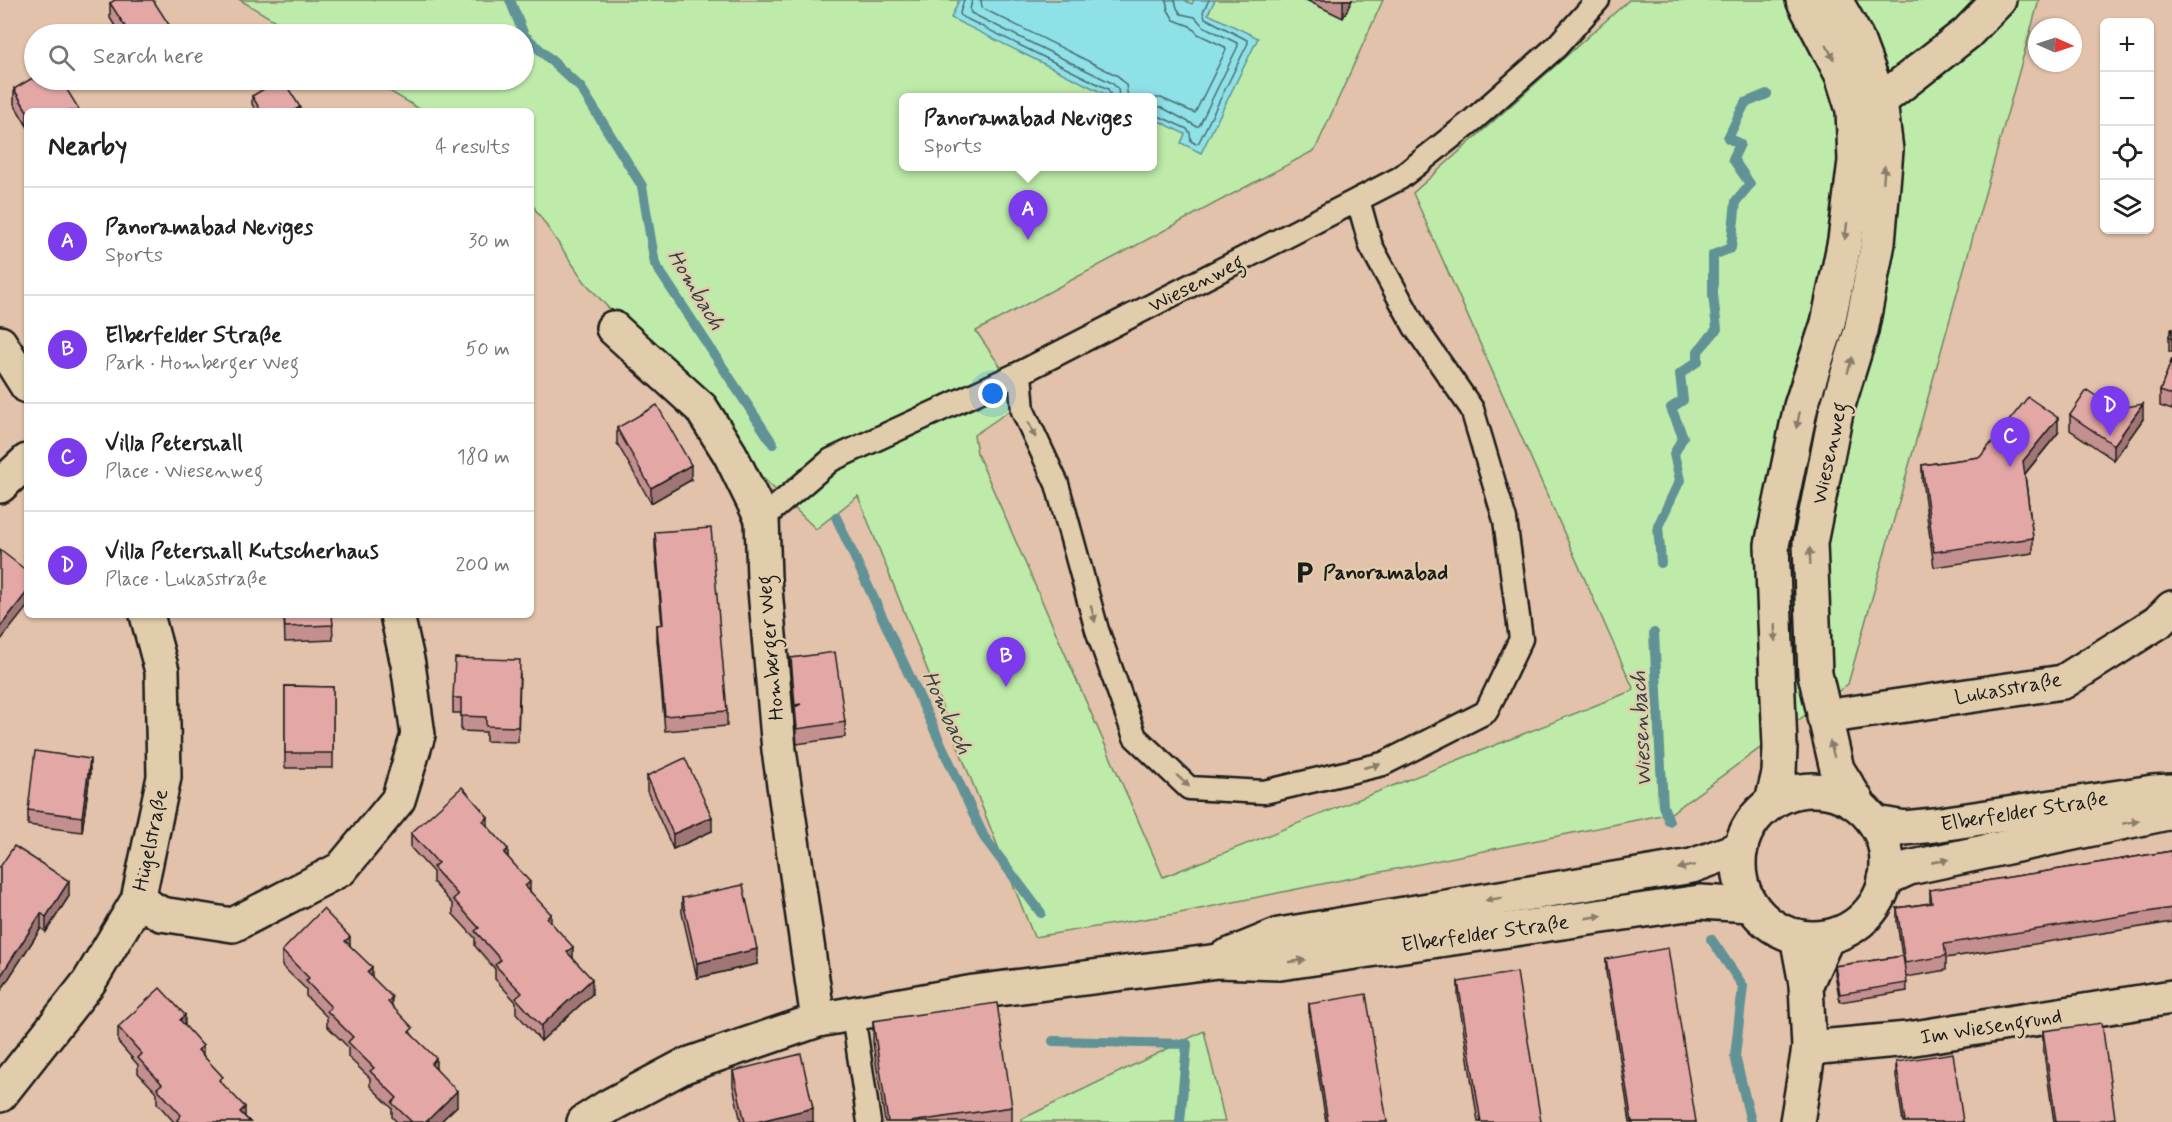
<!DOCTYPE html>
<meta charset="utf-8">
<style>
:root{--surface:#fff;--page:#f2f2f2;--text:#222;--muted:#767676;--line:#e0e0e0;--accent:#7c3aed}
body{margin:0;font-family:Mynerve,sans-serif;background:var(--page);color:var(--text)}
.controls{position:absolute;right:18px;top:18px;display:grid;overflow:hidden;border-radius:9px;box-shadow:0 2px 4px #0004}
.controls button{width:54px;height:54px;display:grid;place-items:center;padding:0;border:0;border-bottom:2px solid var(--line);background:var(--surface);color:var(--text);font:30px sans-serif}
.compass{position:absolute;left:2028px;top:18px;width:54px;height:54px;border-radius:50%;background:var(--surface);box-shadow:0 2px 4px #0004;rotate:93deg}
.you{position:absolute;left:993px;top:394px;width:21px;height:21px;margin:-15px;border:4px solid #fff;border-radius:50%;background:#1a73e8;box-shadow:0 0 0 9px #1a73e833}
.badge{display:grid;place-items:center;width:39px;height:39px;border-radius:50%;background:var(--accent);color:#fff;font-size:20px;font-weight:700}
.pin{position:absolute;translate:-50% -50px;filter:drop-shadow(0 2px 3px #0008)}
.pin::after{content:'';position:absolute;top:32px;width:21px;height:18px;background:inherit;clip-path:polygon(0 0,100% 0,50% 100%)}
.popup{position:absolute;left:899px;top:93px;width:258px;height:78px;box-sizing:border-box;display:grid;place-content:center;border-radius:9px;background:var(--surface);filter:drop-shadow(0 2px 4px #0005);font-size:20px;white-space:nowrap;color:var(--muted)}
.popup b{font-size:22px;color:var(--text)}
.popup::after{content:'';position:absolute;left:50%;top:100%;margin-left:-12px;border:12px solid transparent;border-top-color:var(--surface)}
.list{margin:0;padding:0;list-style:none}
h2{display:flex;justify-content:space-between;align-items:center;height:78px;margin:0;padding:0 24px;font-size:26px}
h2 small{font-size:20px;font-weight:400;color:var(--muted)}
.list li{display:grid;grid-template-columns:39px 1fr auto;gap:18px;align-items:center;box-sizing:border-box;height:108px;padding:0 24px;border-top:2px solid var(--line)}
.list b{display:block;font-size:22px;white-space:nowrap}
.list p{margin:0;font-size:20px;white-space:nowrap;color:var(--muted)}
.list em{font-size:20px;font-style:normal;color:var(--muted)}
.icon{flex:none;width:33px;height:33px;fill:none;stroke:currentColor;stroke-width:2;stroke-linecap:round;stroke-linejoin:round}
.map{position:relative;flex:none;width:2172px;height:1122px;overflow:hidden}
.search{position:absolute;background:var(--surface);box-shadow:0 2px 4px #0004;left:24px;top:24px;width:510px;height:66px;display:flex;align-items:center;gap:15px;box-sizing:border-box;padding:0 21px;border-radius:33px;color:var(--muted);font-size:22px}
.panel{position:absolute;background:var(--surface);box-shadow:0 2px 4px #0004;left:24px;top:108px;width:510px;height:510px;border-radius:9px}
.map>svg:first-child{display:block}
</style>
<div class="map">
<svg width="2172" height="1122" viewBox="0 0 2172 1122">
<rect width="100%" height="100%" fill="#e2c2aa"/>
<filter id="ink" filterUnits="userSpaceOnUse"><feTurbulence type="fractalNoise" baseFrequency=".0167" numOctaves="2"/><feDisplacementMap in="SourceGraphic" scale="12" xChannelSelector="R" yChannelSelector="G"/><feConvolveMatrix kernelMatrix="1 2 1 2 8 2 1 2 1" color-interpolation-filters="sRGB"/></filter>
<g filter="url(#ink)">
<g fill="#beeba9" stroke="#6d8462" stroke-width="1.5" fill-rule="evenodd">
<path d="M240,0H1383L1315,150L976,331L1024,401L974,435L977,453L1163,877L1634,690L1413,193L1629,0H2039L1848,684L1671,813L1175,914L1034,937L858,496L816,529L760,475L584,281L531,203V111H423L371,80H524V34H297ZM904,98H1152V166H904Z"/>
<path d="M1204,1031L1225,1122H1022V1119Z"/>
</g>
<path fill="#8fe1e8" stroke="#619296" stroke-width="1.5" d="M959,0H1184L1192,4L1194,0H1215L1208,14L1258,38L1201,153L1181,143L1185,134L1153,118L1152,98L1111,97L951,18Z"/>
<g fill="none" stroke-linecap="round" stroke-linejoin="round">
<g stroke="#4a6b6e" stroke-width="1.5">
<path d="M964,0L960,13L961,16L1108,89L1112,98"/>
<path d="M972,0L970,10L971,13L1112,83L1118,89L1119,98"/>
<path d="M981,0L982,8L1118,76L1126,85L1128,98"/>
<path d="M1148,98H1161L1195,113L1226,50L1225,47L1198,34L1190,26L1174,20L1168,10L1166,0"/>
<path d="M1152,106L1161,107L1196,126H1199L1238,46L1237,43L1203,26L1195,17L1181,14L1177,8L1175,0"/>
<path d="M1152,113L1187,129L1190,133L1191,141L1196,144L1199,142L1248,43L1247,40L1205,18L1203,12L1209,0"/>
</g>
<g stroke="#619296" stroke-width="10">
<path d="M510,0L524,35L581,88L642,186L655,264L773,444"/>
<path d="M836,517L984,837L1041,913"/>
<path d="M1661,563L1658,526L1680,480L1674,454L1683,437L1671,408L1683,400L1680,374L1698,361V351L1717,329L1713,295V255L1731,248L1736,201L1750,184L1733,159L1740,144L1728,138L1745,103L1767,94"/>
<path d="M1654,633L1663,806L1669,821"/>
<path d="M1711,939L1743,986L1735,1056L1751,1122"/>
<path d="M1053,1041L1187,1044L1180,1122"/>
</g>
<defs>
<g id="lane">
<path d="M1020,373L1023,411L1057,484L1097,630L1135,737L1189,788L1264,792L1383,764L1486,712L1521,639L1505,520L1472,409L1415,327L1371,246L1358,200"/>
<path d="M762,519L831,460L1020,373L1400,178L1473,120L1556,47L1598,0"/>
<path d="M853,1015L869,1122"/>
</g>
<g id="street">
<path d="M1835,0L1856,37L1880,101L1886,150L1878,243L1861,331L1836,412L1810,543L1815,674L1837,769L1857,801"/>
<path d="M1861,108L1880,101L1967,33L1999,0"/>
<path d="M613,328L701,408L730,454L762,519L764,578L779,750L818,1020"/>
<path d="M0,343L27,386"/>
<path d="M0,486L27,461"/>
<path d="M1824,717L2063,682L2158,622L2172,608"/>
<path d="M1772,802L1779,773L1780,747L1772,545L1801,406L1828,323L1845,240L1855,161L1853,110L1842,75L1803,0"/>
<path d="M138,900L161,914L233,925L341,869L398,800L418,735L408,664L397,615"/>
<path d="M1797,936L1806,984L1809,1048L1797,1122"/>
<path d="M1806,984L1827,938"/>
<path d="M1809,1048L1908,1039L2172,997"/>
<path d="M0,1095L89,982L138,900L164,777L162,671L147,615"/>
</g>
<g id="secondary">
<circle cx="1813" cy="864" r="74"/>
<path d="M1876,823L1904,828L1934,825L2153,792L2172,791"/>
<path d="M1885,879L1909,868L2172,812"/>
<path d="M1225,957L1279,935L1692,866L1741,848"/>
<path d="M584,1122L609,1106L684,1066L818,1020L974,992L1218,961L1280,963L1700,902L1751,905"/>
</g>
</defs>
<use href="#lane" stroke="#1c1c1c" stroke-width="27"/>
<use href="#street" stroke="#1c1c1c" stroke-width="38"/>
<use href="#secondary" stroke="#1c1c1c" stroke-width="38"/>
<use href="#lane" stroke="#e1cdab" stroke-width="22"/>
<use href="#street" stroke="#e1cdab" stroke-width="33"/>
<use href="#secondary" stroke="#e1cdab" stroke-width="33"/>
</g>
<g fill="#c3908f" stroke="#1c1c1c" stroke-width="1.5">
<path d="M1306,0H1352L1343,18Z"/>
<path d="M110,3L175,34H120L110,18Z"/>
<path d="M14,89L27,111V126L14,104Z"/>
<path d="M252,96L300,111H256L252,104Z"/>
<path d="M2172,328V352L2169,351V336Z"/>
<path d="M2172,359V410L2160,406V391Z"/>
<path d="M2115,409L2143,419L2114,460L2070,430V415Z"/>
<path d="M617,428L691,480L651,503L617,443Z"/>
<path d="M2058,433L2025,474L2033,538V553L1934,567L1922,480V465L1980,457Z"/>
<path d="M655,532L727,711V726L665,731L657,640V625H662L655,547Z"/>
<path d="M284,615H332L333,640L285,642Z"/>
<path d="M791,658L845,722V737L797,744L791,673Z"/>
<path d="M520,675L518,742L486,741V732L461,731V713H453V698Z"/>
<path d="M285,686L333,687V768H285Z"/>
<path d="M90,774L82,832L28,825V810Z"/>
<path d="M647,776L712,831L673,849L647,791Z"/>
<path d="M488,827L551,923L573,958L592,994L541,1041L516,1013V1002L495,979V969L475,946V938L453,914V905L433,882V872L411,848V833Z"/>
<path d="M2172,851V922L1946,958V970L1906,977L1907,991L1840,1002L1835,974V966L1902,956L1897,922V908L1930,903V890Z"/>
<path d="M0,867L69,896L46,932L41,928L0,992Z"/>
<path d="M682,898L757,964L697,978L682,913Z"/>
<path d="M350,946L436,1069L457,1106L440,1122H397L392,1117V1108L370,1086V1078L348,1057V1047L327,1026V1017L306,996V989L282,966V951Z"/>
<path d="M1606,959L1696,1122H1630L1606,972Z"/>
<path d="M1458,982L1541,1122H1478L1458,995Z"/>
<path d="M1309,1004L1387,1122H1326L1309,1017Z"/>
<path d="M873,1021L1012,1107V1122H885L873,1043Z"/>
<path d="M185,1026L203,1055L245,1117L250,1122H174L157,1103V1093L138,1073V1065L118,1042V1027Z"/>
<path d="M2043,1031L2115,1118V1122H2054L2043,1046Z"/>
<path d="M1896,1062L1963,1122H1903L1896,1076Z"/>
<path d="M733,1071L813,1122H741L733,1086Z"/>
</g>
<g fill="#9f7674" stroke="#1c1c1c" stroke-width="1.5">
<path d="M1343,0H1352L1343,18Z"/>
<path d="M151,80H159L151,84Z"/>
<path d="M300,107V111H293Z"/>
<path d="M2143,404V419L2114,460V445Z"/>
<path d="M2058,418V433L2023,476V461Z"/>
<path d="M691,465V480L651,503V488Z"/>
<path d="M27,592V607L0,641V627Z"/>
<path d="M90,759V774L82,832V817Z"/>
<path d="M488,817V831L483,821Z"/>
<path d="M712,817V831L673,849V834Z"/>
<path d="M508,849V864L504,853Z"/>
<path d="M69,881V896L46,932V917Z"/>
<path d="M530,882V897L525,886Z"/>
<path d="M41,913V928L0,992V977Z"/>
<path d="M551,914V929L547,918Z"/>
<path d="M350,937V951L345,941Z"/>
<path d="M573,947V962L567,952Z"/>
<path d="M757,949V964L697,978V963Z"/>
<path d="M372,967V982L367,972Z"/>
<path d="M592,979V994L541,1041V1026Z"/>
<path d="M392,997V1012L388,1002Z"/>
<path d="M185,1015V1030L180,1020Z"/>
<path d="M203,1046V1060L198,1050Z"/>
<path d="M436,1058V1073L431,1064Z"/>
<path d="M457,1091V1106L440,1122H426Z"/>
<path d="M245,1107V1122L240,1112Z"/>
<path d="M813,1108V1122H756Z"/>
</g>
<g fill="#e3a8a6" stroke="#1c1c1c" stroke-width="1.5">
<path d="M115,0H153L175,34H130L110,3Z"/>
<path d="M34,77V80H61L80,111H27L14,89Z"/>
<path d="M279,80H283L300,107L293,111H261L252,96Z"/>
<path d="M2172,328V338L2169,336Z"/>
<path d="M2172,359V395L2160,391Z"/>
<path d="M2087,390L2115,409L2143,404L2114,445L2070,415Z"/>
<path d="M2028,397L2058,418L2023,461L2033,538L1934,552L1922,465L1980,457Z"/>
<path d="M657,405L691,465L651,488L617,428Z"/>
<path d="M711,528L727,711L665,716L657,625L663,624L655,532Z"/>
<path d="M0,550L27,571V592L0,627Z"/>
<path d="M284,615H332L333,625L285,627Z"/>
<path d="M835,652L845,722L797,729L795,707L801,704L795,705L791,658Z"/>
<path d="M455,658L520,660L518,727L486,726V717L461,716V698H453Z"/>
<path d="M285,686L333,687V753H285Z"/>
<path d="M35,751L90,759L82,817L28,810Z"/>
<path d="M685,758L712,817L673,834L647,776Z"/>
<path d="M462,787L488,817L483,821L508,849L504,853L530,882L525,886L551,914L547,918L573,947L567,952L592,979L541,1026L516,998L522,993L495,965L501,960L475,931L479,928L453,899L458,895L433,867L438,863L411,833Z"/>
<path d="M14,846L69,881L46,917L41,913L0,977V867Z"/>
<path d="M2172,851V908L1944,944L1946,956L1905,963L1897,908L1932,903L1930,890Z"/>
<path d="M743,885L757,949L697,963L682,898Z"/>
<path d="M323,909L350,937L345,941L372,967L367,972L392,997L388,1002L413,1028L409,1032L436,1058L431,1064L457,1091L426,1122H412L392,1103L397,1098L370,1071L374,1068L348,1042L353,1037L327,1011L331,1007L306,981L309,978L282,951Z"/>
<path d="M1668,948L1696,1122H1632L1606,959Z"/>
<path d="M1903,956L1907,983L1840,994L1835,966Z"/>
<path d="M1517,972L1541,1122H1481L1458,982Z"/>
<path d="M160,988L185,1015L180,1020L203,1046L198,1050L223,1077L219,1080L245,1107L240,1112L250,1122H179L177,1120L181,1115L157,1088L162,1084L138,1058L142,1054L118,1027Z"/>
<path d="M1366,994L1387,1122H1328L1309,1004Z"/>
<path d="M997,1003L1012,1107L910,1122H888L873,1021Z"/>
<path d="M2102,1023L2115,1118L2090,1122H2056L2043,1031Z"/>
<path d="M1953,1053L1963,1122H1905L1896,1062Z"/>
<path d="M801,1054L813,1108L756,1122H745L733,1071Z"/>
</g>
<defs><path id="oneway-solid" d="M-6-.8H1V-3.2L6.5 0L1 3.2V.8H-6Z" transform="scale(1.5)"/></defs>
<g fill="#887d6b">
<use href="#oneway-solid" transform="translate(1830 52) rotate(63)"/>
<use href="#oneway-solid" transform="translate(1884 174) rotate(-85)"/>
<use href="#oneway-solid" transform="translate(1846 231) rotate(98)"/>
<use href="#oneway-solid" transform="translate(1850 365) rotate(-73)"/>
<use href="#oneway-solid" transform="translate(1798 420) rotate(102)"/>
<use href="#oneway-solid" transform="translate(1032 430) rotate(65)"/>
<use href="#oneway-solid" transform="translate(1810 556) rotate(-92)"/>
<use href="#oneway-solid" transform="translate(1093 614) rotate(75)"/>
<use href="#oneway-solid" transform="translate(1775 633) rotate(88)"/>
<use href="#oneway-solid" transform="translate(1832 749) rotate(-105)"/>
<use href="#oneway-solid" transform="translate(1372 766) rotate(-13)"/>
<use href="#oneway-solid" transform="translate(1183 781) rotate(42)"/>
<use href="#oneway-solid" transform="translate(2131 822) rotate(-12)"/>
<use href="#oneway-solid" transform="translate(1940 861) rotate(-11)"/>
<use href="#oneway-solid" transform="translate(1686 867) rotate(168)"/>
<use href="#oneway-solid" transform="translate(1494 899) rotate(171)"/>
<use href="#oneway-solid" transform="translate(1594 917) rotate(-8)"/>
<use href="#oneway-solid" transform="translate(1297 961) rotate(-8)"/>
</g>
</g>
<defs>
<symbol id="parking-bare" viewBox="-9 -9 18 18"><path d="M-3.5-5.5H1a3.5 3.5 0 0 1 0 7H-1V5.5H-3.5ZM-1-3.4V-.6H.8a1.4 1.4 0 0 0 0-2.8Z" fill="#1c1c1c" stroke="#e1cdab" stroke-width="2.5" paint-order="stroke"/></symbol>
</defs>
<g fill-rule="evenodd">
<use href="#parking-bare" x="1288" y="556" width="33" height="33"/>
</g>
<g text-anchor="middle" stroke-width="5" stroke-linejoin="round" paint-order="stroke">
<g font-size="21" fill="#1c1c1c" stroke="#e1cdab">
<text transform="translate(1196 283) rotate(-27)" y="7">Wiesenweg</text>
<text transform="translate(1829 453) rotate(-78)" y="7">Wiesenweg</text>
<text transform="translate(770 648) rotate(-95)" y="7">Homberger Weg</text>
<text transform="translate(2008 688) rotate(-10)" y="7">Lukasstraße</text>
<text transform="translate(2024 811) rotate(-9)" y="7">Elberfelder Straße</text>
<text transform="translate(150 840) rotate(-78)" y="7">Hügelstraße</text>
<text transform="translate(1485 933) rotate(-8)" y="7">Elberfelder Straße</text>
<text transform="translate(1991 1026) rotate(-9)" y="7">Im Wiesengrund</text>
</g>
<g font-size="21" font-weight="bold" fill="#1c1c1c" stroke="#e1cdab" text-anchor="start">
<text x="1323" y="579">Panoramabad</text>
</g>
<g font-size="22" font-style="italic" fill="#334345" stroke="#e1cdab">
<text transform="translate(697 289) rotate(59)" y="8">Hombach</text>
<text transform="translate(948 712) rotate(65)" y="8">Hombach</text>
<text transform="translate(1640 729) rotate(-93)" y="8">Wiesenbach</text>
</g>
</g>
</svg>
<div class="controls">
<button>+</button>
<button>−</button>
<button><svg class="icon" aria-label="locate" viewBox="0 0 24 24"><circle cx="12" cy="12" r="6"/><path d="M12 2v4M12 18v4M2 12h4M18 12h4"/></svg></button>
<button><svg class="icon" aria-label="layers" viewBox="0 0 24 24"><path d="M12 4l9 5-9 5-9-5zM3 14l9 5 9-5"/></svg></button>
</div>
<svg class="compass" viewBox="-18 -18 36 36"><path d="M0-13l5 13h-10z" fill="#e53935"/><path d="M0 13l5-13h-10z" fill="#767676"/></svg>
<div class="you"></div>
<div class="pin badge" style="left:1028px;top:240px">A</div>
<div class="popup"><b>Panoramabad Neviges</b>Sports</div>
<div class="pin badge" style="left:1006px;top:687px">B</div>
<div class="pin badge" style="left:2010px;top:467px">C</div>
<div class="pin badge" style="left:2110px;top:436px">D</div>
<div class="search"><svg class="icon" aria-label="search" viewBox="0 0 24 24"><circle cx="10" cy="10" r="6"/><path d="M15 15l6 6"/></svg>Search here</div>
<section class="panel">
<h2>Nearby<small>4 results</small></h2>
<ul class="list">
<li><span class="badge">A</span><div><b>Panoramabad Neviges</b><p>Sports</p></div><em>30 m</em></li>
<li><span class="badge">B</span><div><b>Elberfelder Straße</b><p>Park · Homberger Weg</p></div><em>50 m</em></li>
<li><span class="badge">C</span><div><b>Villa Petershall</b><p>Place · Wiesenweg</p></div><em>180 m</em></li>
<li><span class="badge">D</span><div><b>Villa Petershall Kutscherhaus</b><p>Place · Lukasstraße</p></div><em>200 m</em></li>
</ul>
</section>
</div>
